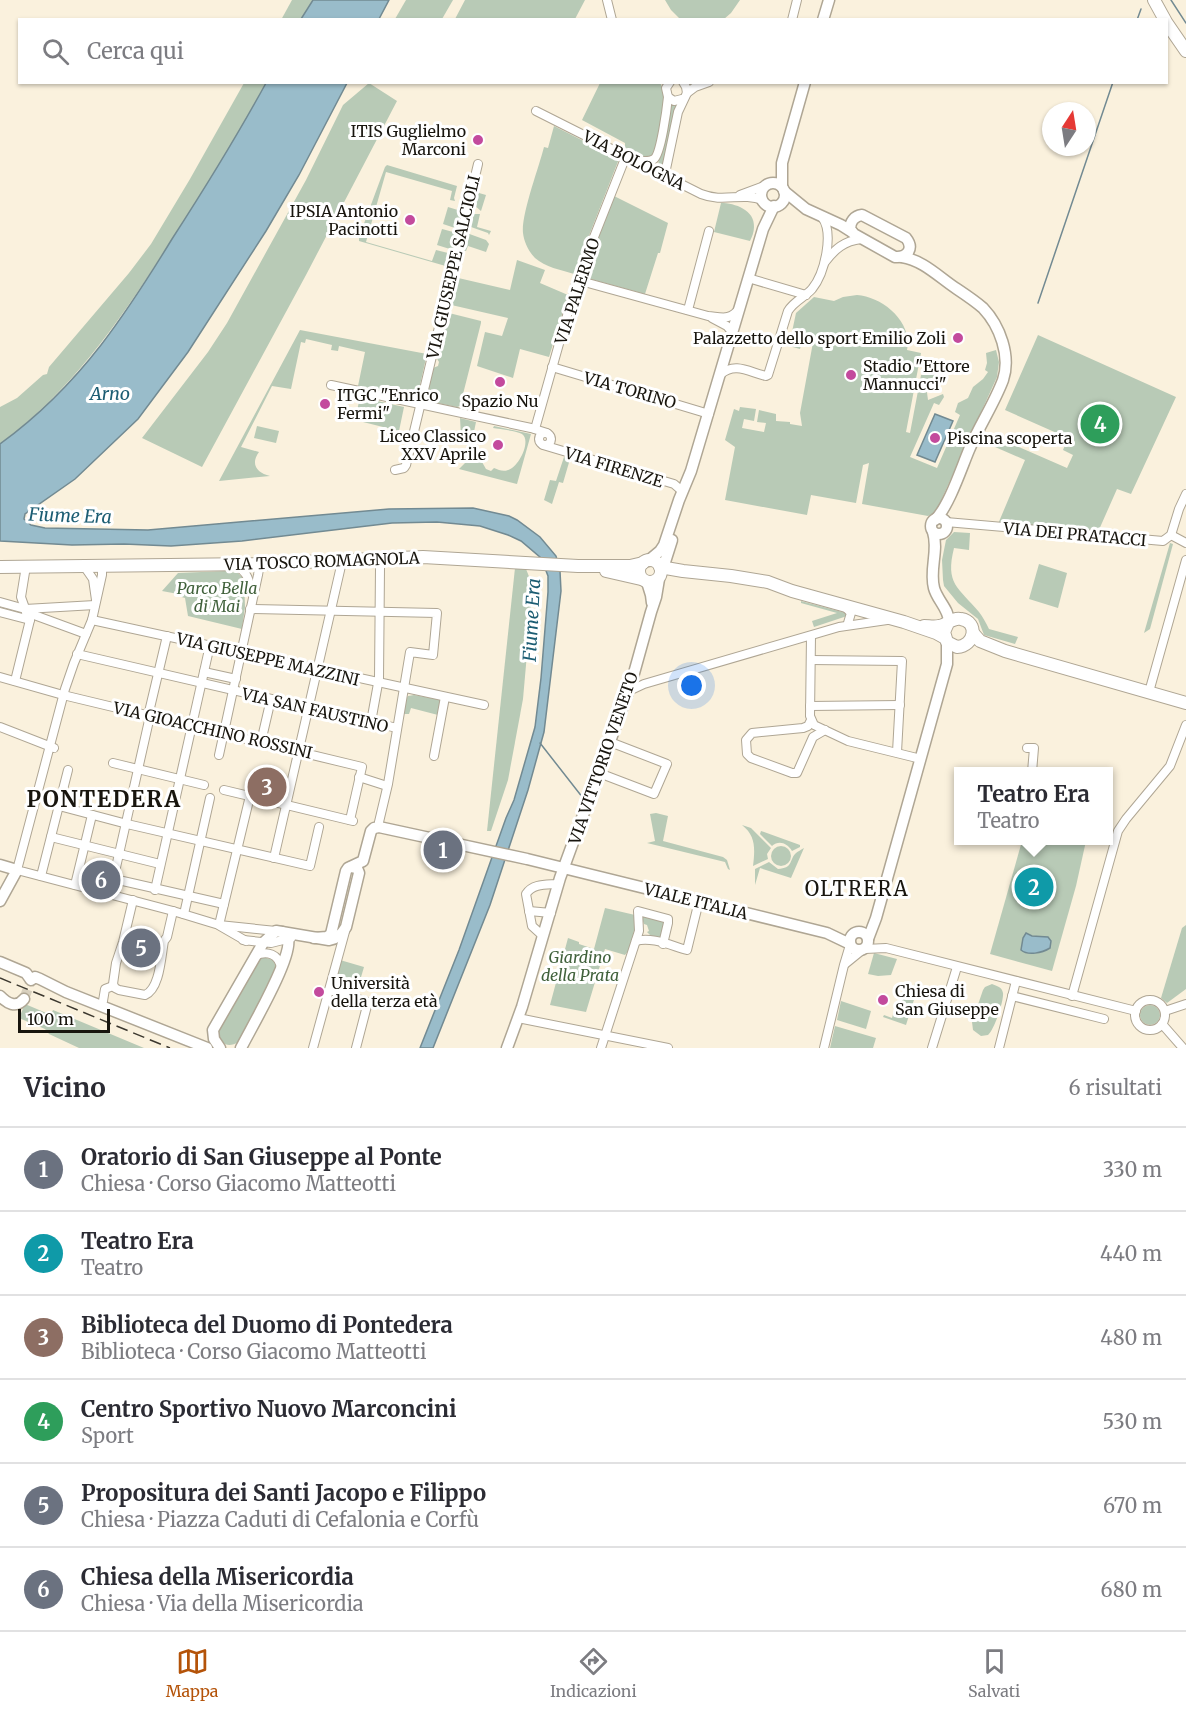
<!DOCTYPE html>
<html lang="it">
<meta charset="utf-8">
<style>
:root{--surface:#fff;--page:#f7f7f7;--text:#2b2b33;--muted:#7c7c81;--line:#e1e1e2;--accent:#b45309}
body{margin:0;font-family:Merriweather,serif;background:var(--page);color:var(--text)}
.compass{position:absolute;left:1042px;top:102px;width:54px;height:54px;border-radius:50%;background:var(--surface);box-shadow:0 2px 4px #0004;rotate:12deg}
.scale{position:absolute;left:18px;bottom:15px;width:92px;box-sizing:border-box;padding-left:6px;border:3px solid #18150e;border-top:0;font-size:16px;line-height:21px;white-space:nowrap;color:#18150e;-webkit-text-stroke:4px #fff;paint-order:stroke}
.you{position:absolute;left:692px;top:686px;width:21px;height:21px;margin:-15px;border:4px solid #fff;border-radius:50%;background:#1a73e8;box-shadow:0 0 0 9px #1a73e833}
.badge{display:grid;place-items:center;width:39px;height:39px;border-radius:50%;background:var(--accent);color:#fff;font-size:20px;font-weight:700}
.pin{position:absolute;translate:-50% -50%;border:3px solid #fff;box-shadow:0 2px 6px #0006}
.popup{position:absolute;left:954px;top:767px;width:159px;height:78px;box-sizing:border-box;display:grid;place-content:center;border-radius:0px;background:var(--surface);filter:drop-shadow(0 2px 4px #0005);font-size:20px;white-space:nowrap;color:var(--muted)}
.popup b{font-size:22px;color:var(--text)}
.popup::after{content:'';position:absolute;left:50%;top:100%;margin-left:-12px;border:12px solid transparent;border-top-color:var(--surface)}
.list{margin:0;padding:0;list-style:none}
h2{display:flex;justify-content:space-between;align-items:center;height:78px;margin:0;padding:0 24px;font-size:26px}
h2 small{font-size:20px;font-weight:400;color:var(--muted)}
.list li{display:grid;grid-template-columns:39px 1fr auto;gap:18px;align-items:center;box-sizing:border-box;height:84px;padding:0 24px;border-top:2px solid var(--line)}
.list b{display:block;font-size:22px;white-space:nowrap}
.list p{margin:0;font-size:20px;white-space:nowrap;color:var(--muted)}
.list em{font-size:20px;font-style:normal;color:var(--muted)}
.icon{flex:none;width:33px;height:33px;fill:none;stroke:currentColor;stroke-width:2;stroke-linecap:round;stroke-linejoin:round}
.map{position:relative;flex:none;width:1186px;height:1048px;overflow:hidden}
.search{position:absolute;background:var(--surface);box-shadow:0 2px 4px #0004;left:18px;right:18px;top:18px;height:66px;display:flex;align-items:center;gap:15px;box-sizing:border-box;padding:0 21px;border-radius:0px;color:var(--muted);font-size:22px}
.sheet{height:582px;background:var(--surface)}
nav{display:flex;justify-content:space-around;align-items:center;box-sizing:border-box;height:84px;border-top:2px solid var(--line);background:var(--surface);font-size:16px;color:var(--muted)}
nav a{display:grid;justify-items:center;gap:3px}
nav .on{color:var(--accent)}
.map>svg:first-child{display:block}
</style>
<div class="map">
<svg width="1186" height="1048" viewBox="0 0 1186 1048">
<rect width="100%" height="100%" fill="#faf1dd"/>
<g fill="#b8cab6">
<path d="M292,0H313L301,19L281,20Z"/>
<path d="M406,0H453L442,19H395Z"/>
<path d="M465,0H585L575,19L480,20L477,18L476,19H455Z"/>
<path d="M665,0H740L731,13L724,19L678,20L679,18L671,10Z"/>
<path d="M660,82L665,96V103L656,152L652,157L642,159L625,151V143L582,120L600,83Z"/>
<path d="M244,83H266C237,136 205,188 172,239C124,315 73,390 0,444V407L17,398L43,375L47,374L49,367L129,273L151,244L190,179Z"/>
<path d="M369,83L397,101L306,275L202,467L142,438L208,352L227,323L306,180L343,105Z"/>
<path d="M679,102L675,111L665,165L661,169H660L658,165L669,104Z"/>
<path d="M554,126L619,159L574,274C561,270 545,267 535,258C529,252 524,242 523,233C521,215 539,167 544,147L548,148Z"/>
<path d="M387,165L457,186L454,198L455,201L450,200L452,191L386,172L366,242L432,261L436,250L452,254L449,267L359,241V237L385,167Z"/>
<path d="M474,189L479,191V193L486,195L481,211L474,205L470,209L473,214H480L477,227L491,231L489,235L488,233L471,227L467,220Z"/>
<path d="M614,196L668,223L660,253H658L645,294L583,277Z"/>
<path d="M721,203C735,203 755,210 754,227C754,232 752,237 750,241L714,232Z"/>
<path d="M448,207L461,211L458,229L443,224Z"/>
<path d="M442,229L457,233L453,250L437,245Z"/>
<path d="M464,232L486,240L489,244L486,252L468,246L466,251L462,250L460,260H457Z"/>
<path d="M517,260L545,270L540,283L568,295L549,357L520,349L513,378L477,366L485,332L502,336L508,318L447,304L454,277L510,290Z"/>
<path d="M857,295C883,297 913,322 907,350L921,353L906,432L910,433L921,375L932,373L941,377L939,380L933,377L930,385H926L928,400L943,394L944,397L939,405L934,403L910,457L937,468L960,415L955,412L958,403L968,398L973,387L983,379L988,372L985,370L987,363L986,353L996,350L999,362L997,377L939,505L934,513L928,516L862,504L869,463L863,465L856,503L811,495L807,515L725,500L735,447L725,440L734,409L739,411L740,407L756,409L754,421L744,419L742,428L764,432L766,423L757,422L759,410L776,414V421L790,422V424L802,426L800,413L814,337L804,334L800,349L789,346L796,313L814,297L834,301L843,297Z"/>
<path d="M449,313L481,321V323L460,406L457,407L428,401L426,398L433,368L438,366L439,362L436,357L445,315Z"/>
<path d="M300,330L427,354L417,398L358,386L365,352L339,346L338,351L331,350L332,345L306,339L305,343L301,342L291,389L272,386L241,447L259,452C250,464 257,473 270,476L219,481Z"/>
<path d="M1038,335L1176,397L1131,494L1117,489L1098,532L998,524L1025,460L979,440L982,435H991L1067,468L1073,455L1063,450L1068,438L1005,410Z"/>
<path d="M360,397L404,407L399,431L355,420Z"/>
<path d="M460,418L476,422L470,451L489,456L482,462L486,469L491,471L494,468C499,470 503,472 508,470C518,468 532,441 522,434C517,431 500,429 493,428L494,426L531,434L517,484L459,469L465,463L471,438L461,436Z"/>
<path d="M257,426L279,431L276,443L254,438Z"/>
<path d="M564,457L570,459L563,483L559,482L552,504L544,500L550,480L556,481Z"/>
<path d="M954,532L970,533L969,550L954,548C945,584 958,587 979,612C983,617 986,623 989,629L1018,637L1015,644L984,635L978,619L958,603L944,586L943,580L942,560L946,540Z"/>
<path d="M1170,543L1173,544L1150,629L1144,633Z"/>
<path d="M1039,564L1067,573L1058,608L1029,599Z"/>
<path d="M515,568L526,569L532,584V597L523,699L508,780L491,831H487Z"/>
<path d="M225,571L238,573L244,579L245,607L242,629L188,616L185,598L178,596V594L162,591L178,573Z"/>
<path d="M801,601L846,613L847,616L814,627L812,621L837,613L801,603Z"/>
<path d="M414,695L441,700L438,715L411,708L409,714H404L406,699L408,696Z"/>
<path d="M656,813L668,816L663,841L723,857L727,860L730,870L728,869L725,862L647,843L655,841L650,814Z"/>
<path d="M742,825L751,828L771,848L767,854L768,859L753,866C755,849 756,836 742,825Z"/>
<path d="M761,831L800,845V847L792,851C787,843 779,840 772,846L760,834Z"/>
<path d="M1022,841H1086L1076,886L1052,971L990,954Z"/>
<circle cx="781" cy="856" r="10"/>
<path d="M804,848L791,878L760,868L755,885V869L769,862L778,869C793,868 789,861 795,854C798,851 801,850 804,848Z"/>
<path d="M605,908L635,915C634,928 635,945 625,955L605,949L586,1012L550,1005L568,938L579,942V944L594,949Z"/>
<path d="M641,916L664,921L661,938L651,936L647,932L649,931L647,925L644,924Z"/>
<path d="M1186,925V989L1167,1003L1161,998L1182,928Z"/>
<path d="M874,953L897,959L891,975L878,976L868,974Z"/>
<path d="M263,957L273,960L277,968L239,1042C228,1048 221,1045 217,1033L259,958Z"/>
<path d="M340,960L364,967L356,994L333,988Z"/>
<path d="M915,983L919,984L906,1025L883,1017L884,1015L892,1018L894,1011L902,1005V1001L899,996L903,997L904,994L911,996Z"/>
<path d="M992,984C997,986 1002,987 1003,993C1004,1001 994,1030 988,1035L981,1036L973,1030L972,1022L983,990L985,987Z"/>
<path d="M841,1001L871,1011L866,1029L837,1020Z"/>
<path d="M25,1004L51,1015L53,1010L144,1048H79L49,1034L45,1029L19,1018Z"/>
<circle cx="1150" cy="1015" r="10"/>
<path d="M835,1026L876,1038L873,1048H830Z"/>
</g>
<g fill="#99bcca" stroke="#728a92" stroke-width="1.5">
<path d="M313,0H389L379,19H301Z"/>
<path d="M266,83H347L299,175L266,231L188,352L138,419L75,479L25,514L24,519L31,525L45,528L148,530L389,509L473,508L509,516L517,520L540,537L556,556L560,571L561,591L544,732L528,790L490,905L433,1048H420L459,950L506,818L514,800L535,727L541,678L548,592V576L541,558L521,541L508,535L480,526L437,522L392,523L242,541L171,546L124,544L72,545L0,541V444C37,417 73,381 101,345C127,311 150,275 172,239C205,188 237,136 266,83Z"/>
<path d="M935,414L953,421L935,462L917,455Z"/>
<path d="M1026,933L1032,936L1048,937L1051,941L1050,948C1042,953 1028,956 1021,950L1023,938Z"/>
</g>
<g fill="none" stroke-linecap="round" stroke-linejoin="round">
<g stroke="#728a92" stroke-width="1.5">
<path d="M1171,0L1186,23"/>
<path d="M1137,20L1141,9"/>
<path d="M1038,303L1113,82"/>
<path d="M540,743L583,798"/>
</g>
<path stroke="#d8d0be" stroke-width="10" stroke-dasharray="10 5" stroke-linecap="butt" d="M24,999L31,980"/>
<defs>
<g id="street">
<path d="M607,0L612,20"/>
<path d="M792,20L797,0"/>
<path d="M670,82L666,88L668,97L674,101L682,99"/>
<path d="M687,93L695,87L709,82"/>
<path d="M536,111L701,194C724,203 741,192 763,200"/>
<path d="M640,161C645,161 650,162 654,159C661,154 667,107 668,97"/>
<path d="M661,173L666,169L678,112L687,93L686,87L683,82"/>
<path d="M740,195L767,185"/>
<path d="M825,262C835,249 844,241 861,239"/>
<path d="M748,278L806,295"/>
<path d="M577,280L708,316C721,317 730,321 739,309"/>
<path d="M688,310L709,231"/>
<path d="M712,318L727,326L732,332"/>
<path d="M552,367L709,414"/>
<path d="M721,374C735,362 749,372 766,376L768,375L788,311C794,301 805,297 812,289C825,273 834,233 822,217"/>
<path d="M331,385L531,428L547,433"/>
<path d="M535,429L577,280L626,156"/>
<circle cx="545" cy="439" r="6"/>
<path d="M543,445L674,484L682,491"/>
<path d="M395,470L404,468L406,465L478,164"/>
<path d="M946,522L1163,541L1171,535L1179,509L1186,494"/>
<path d="M1171,535L1186,543"/>
<path d="M26,566L21,597L26,611"/>
<path d="M84,566L93,579L96,600"/>
<path d="M98,566L102,570V575L92,620L74,663L65,689L17,870L173,911L219,925L276,931"/>
<path d="M236,566C247,571 250,581 251,593"/>
<path d="M0,602L25,609L95,605"/>
<path d="M844,606L851,613L848,623"/>
<path d="M250,609L437,613L433,655L410,652L388,784L379,822V827"/>
<path d="M0,612L30,620"/>
<path d="M26,612L86,634"/>
<path d="M92,620L484,705"/>
<path d="M811,636L810,716L814,725L848,741L921,759"/>
<path d="M77,654L397,728"/>
<path d="M811,660L902,661L897,752"/>
<path d="M204,672L236,679"/>
<path d="M0,677L63,695L362,767L350,820"/>
<path d="M15,681L30,620"/>
<path d="M629,691L644,684L839,627L887,620"/>
<path d="M1149,692L1186,560"/>
<path d="M810,706L900,705"/>
<path d="M811,720L808,726L803,728L752,733L746,740L747,754L751,758L792,773H797L813,737L825,730"/>
<path d="M371,722L379,678L380,568"/>
<path d="M0,727L54,748"/>
<path d="M261,742L271,699"/>
<path d="M1027,748H1034L1032,772"/>
<path d="M219,755L258,575L259,569L254,564"/>
<path d="M434,756L445,697"/>
<path d="M113,763L204,785"/>
<path d="M599,773L654,794L667,764L610,742"/>
<path d="M359,777L387,786"/>
<path d="M224,790L353,821"/>
<path d="M59,806L127,824L310,866L319,827"/>
<path d="M51,837L160,864"/>
<path d="M274,858L341,566"/>
<path d="M41,876L68,770"/>
<path d="M114,879L224,904"/>
<path d="M75,885L92,815"/>
<path d="M155,890L210,645"/>
<path d="M110,894L150,716L149,712L167,636"/>
<path d="M133,900L123,942L116,963L113,984L115,988L119,990L145,995C160,989 161,956 164,941L167,937L173,911"/>
<path d="M529,911L551,913"/>
<path d="M184,914L210,798"/>
<path d="M219,925L250,796"/>
<path d="M220,926L246,941"/>
<path d="M543,936L532,926L526,894C533,883 547,885 558,884"/>
<path d="M243,940L271,943L291,938"/>
<path d="M636,941C651,936 672,946 687,950L699,901"/>
<path d="M865,949L886,948L1136,1011"/>
<path d="M255,956C267,950 279,954 281,968"/>
<path d="M845,964L861,951"/>
<path d="M329,990L368,1002L356,1048"/>
<path d="M1012,996L1104,1019"/>
<path d="M1072,996L1118,831L1126,819L1170,766L1186,725"/>
<circle cx="1150" cy="1015" r="15"/>
<path d="M103,1001L105,989L113,986"/>
<path d="M1165,1011L1186,1004"/>
<path d="M518,1018L668,1048"/>
<path d="M1162,1024L1183,1048"/>
<path d="M313,1048L346,928"/>
<path d="M601,1048L639,931L638,911L668,919V923L663,944"/>
<path d="M824,1048L844,965L850,945"/>
<path d="M932,1048L957,967"/>
<path d="M999,1048L1016,981"/>
</g>
<g id="secondary">
<path d="M823,20L829,0"/>
<circle cx="773" cy="195" r="12"/>
<path d="M782,187V163L805,82"/>
<path d="M784,191L806,209L841,225L852,232"/>
<path d="M862,215L906,238C914,248 908,258 895,257L854,234L850,229C850,222 854,216 862,215Z"/>
<path d="M902,257C923,260 940,278 957,289C966,295 975,301 983,308C1000,326 1011,356 1003,380C994,404 979,426 969,450C961,469 949,506 935,520"/>
<circle cx="939" cy="526" r="8"/>
<path d="M933,532C939,551 929,569 934,588C937,600 949,609 949,622"/>
<path d="M648,561L660,551L664,545L679,500L691,471L763,229L774,206"/>
<path d="M660,566L665,562L672,540"/>
<path d="M647,582L651,595L652,603"/>
<path d="M0,865L17,870L0,901"/>
<circle cx="859" cy="941" r="9"/>
<path d="M314,938L327,937L331,934L346,871L348,868L363,861L371,831L374,828L379,827L527,859L827,933L850,944"/>
<path d="M868,939L876,918L947,664V642"/>
<path d="M0,962L26,973L31,980L35,977L40,979L66,992L207,1048"/>
<path d="M0,996C7,1003 16,1009 24,999"/>
<path d="M220,1048L214,1039L213,1030L263,943L276,931L329,940C337,939 342,934 346,927L359,873L357,868L351,867"/>
<path d="M241,1048C251,1028 293,957 288,939C287,935 286,935 282,932"/>
<path d="M507,1048L522,1007L560,878L631,684L651,612L656,597L659,579"/>
</g>
<g id="primary">
<path d="M1154,0L1165,20"/>
<path d="M1166,22L1186,51"/>
<circle cx="650" cy="571" r="11"/>
<path d="M0,567L254,564L423,557L578,566H630L643,563"/>
<path d="M660,567L683,571L731,576L768,582L792,591L904,622L936,633L945,638"/>
<path d="M606,571L641,579"/>
<path d="M924,626C929,626 934,627 939,626C947,625 953,617 961,619C979,622 975,646 957,647L947,642L944,632L948,623"/>
<path d="M973,633L980,641L1005,651L1186,703"/>
</g>
</defs>
<use href="#street" stroke="#afa694" stroke-width="10"/>
<use href="#secondary" stroke="#afa694" stroke-width="13"/>
<use href="#primary" stroke="#afa694" stroke-width="14"/>
<use href="#street" stroke="#fff" stroke-width="8"/>
<use href="#secondary" stroke="#fff" stroke-width="10"/>
<use href="#primary" stroke="#fff" stroke-width="12"/>
<path stroke="#3c382f" stroke-width="1.5" stroke-dasharray="12 6" stroke-linecap="butt" d="M0,978L170,1048"/>
</g>
<g fill="#c34a9d" stroke="#fff" stroke-width="2">
<circle cx="478" cy="140" r="6"/>
<circle cx="410" cy="220" r="6"/>
<circle cx="958" cy="338" r="6"/>
<circle cx="851" cy="375" r="6"/>
<circle cx="500" cy="382" r="6"/>
<circle cx="325" cy="404" r="6"/>
<circle cx="935" cy="438" r="6"/>
<circle cx="498" cy="445" r="6"/>
<circle cx="319" cy="992" r="6"/>
<circle cx="883" cy="1000" r="6"/>
</g>
<g text-anchor="middle" stroke-width="6" stroke-linejoin="round" paint-order="stroke">
<g font-size="16" fill="#18150e" stroke="#fff" text-anchor="start">
<text x="466" y="137" text-anchor="end">ITIS Guglielmo<tspan x="466" dy="18">Marconi</tspan></text>
<text x="398" y="217" text-anchor="end">IPSIA Antonio<tspan x="398" dy="18">Pacinotti</tspan></text>
<text x="946" y="344" text-anchor="end">Palazzetto dello sport Emilio Zoli</text>
<text x="863" y="372">Stadio "Ettore<tspan x="863" dy="18">Mannucci"</tspan></text>
<text x="337" y="401">ITGC "Enrico<tspan x="337" dy="18">Fermi"</tspan></text>
<text x="500" y="407" text-anchor="middle">Spazio Nu</text>
<text x="486" y="442" text-anchor="end">Liceo Classico<tspan x="486" dy="18">XXV Aprile</tspan></text>
<text x="947" y="444">Piscina scoperta</text>
<text x="331" y="989">Università<tspan x="331" dy="18">della terza età</tspan></text>
<text x="895" y="997">Chiesa di<tspan x="895" dy="18">San Giuseppe</tspan></text>
</g>
<g font-size="16" fill="#18150e" stroke="#fff">
<text transform="translate(634 160) rotate(27)" y="6">VIA BOLOGNA</text>
<text transform="translate(453 267) rotate(-77)" y="6">VIA GIUSEPPE SALCIOLI</text>
<text transform="translate(577 291) rotate(-72)" y="6">VIA PALERMO</text>
<text transform="translate(630 390) rotate(16)" y="6">VIA TORINO</text>
<text transform="translate(614 467) rotate(17)" y="6">VIA FIRENZE</text>
<text transform="translate(1075 534) rotate(5)" y="6">VIA DEI PRATACCI</text>
<text transform="translate(322 561) rotate(-2)" y="6">VIA TOSCO ROMAGNOLA</text>
<text transform="translate(268 659) rotate(13)" y="6">VIA GIUSEPPE MAZZINI</text>
<text transform="translate(315 710) rotate(13)" y="6">VIA SAN FAUSTINO</text>
<text transform="translate(213 730) rotate(13)" y="6">VIA GIOACCHINO ROSSINI</text>
<text transform="translate(603 758) rotate(-71)" y="6">VIA VITTORIO VENETO</text>
<text transform="translate(696 901) rotate(14)" y="6">VIALE ITALIA</text>
</g>
<g font-size="16" font-style="italic" fill="#40613b" stroke="#fff">
<text x="217" y="594">Parco Bella<tspan x="217" dy="18">di Mai</tspan></text>
<text x="580" y="963">Giardino<tspan x="580" dy="18">della Prata</tspan></text>
</g>
<g font-size="18" font-style="italic" fill="#1c5d73" stroke="#fff">
<text x="110" y="400">Arno</text>
<text transform="translate(70 516) rotate(2)" y="6">Fiume Era</text>
<text transform="translate(532 620) rotate(-87)" y="6">Fiume Era</text>
</g>
<g font-size="20" letter-spacing="1.5" fill="#18150e" stroke="#fff">
<text x="857" y="896">OLTRERA</text>
</g>
<g font-size="22" font-weight="bold" letter-spacing="1.5" fill="#18150e" stroke="#fff">
<text x="104" y="807">PONTEDERA</text>
</g>
</g>
</svg>
<svg class="compass" viewBox="-18 -18 36 36"><path d="M0-13l5 13h-10z" fill="#e53935"/><path d="M0 13l5-13h-10z" fill="#7c7c81"/></svg>
<div class="scale">100 m</div>
<div class="you"></div>
<div class="pin badge" style="left:443px;top:850px;background:#6b7280">1</div>
<div class="pin badge" style="left:1034px;top:887px;background:#0f9aa8">2</div>
<div class="popup"><b>Teatro Era</b>Teatro</div>
<div class="pin badge" style="left:267px;top:787px;background:#8d6e63">3</div>
<div class="pin badge" style="left:1100px;top:424px;background:#2e9e5b">4</div>
<div class="pin badge" style="left:141px;top:948px;background:#6b7280">5</div>
<div class="pin badge" style="left:101px;top:880px;background:#6b7280">6</div>
<div class="search"><svg class="icon" aria-label="search" viewBox="0 0 24 24"><circle cx="10" cy="10" r="6"/><path d="M15 15l6 6"/></svg>Cerca qui</div>
</div>
<section class="sheet">
<h2>Vicino<small>6 risultati</small></h2>
<ul class="list">
<li><span class="badge" style="background:#6b7280">1</span><div><b>Oratorio di San Giuseppe al Ponte</b><p>Chiesa · Corso Giacomo Matteotti</p></div><em>330 m</em></li>
<li><span class="badge" style="background:#0f9aa8">2</span><div><b>Teatro Era</b><p>Teatro</p></div><em>440 m</em></li>
<li><span class="badge" style="background:#8d6e63">3</span><div><b>Biblioteca del Duomo di Pontedera</b><p>Biblioteca · Corso Giacomo Matteotti</p></div><em>480 m</em></li>
<li><span class="badge" style="background:#2e9e5b">4</span><div><b>Centro Sportivo Nuovo Marconcini</b><p>Sport</p></div><em>530 m</em></li>
<li><span class="badge" style="background:#6b7280">5</span><div><b>Propositura dei Santi Jacopo e Filippo</b><p>Chiesa · Piazza Caduti di Cefalonia e Corfù</p></div><em>670 m</em></li>
<li><span class="badge" style="background:#6b7280">6</span><div><b>Chiesa della Misericordia</b><p>Chiesa · Via della Misericordia</p></div><em>680 m</em></li>
</ul>
</section>
<nav>
<a class="on"><svg class="icon" aria-label="map" viewBox="0 0 24 24"><path d="M3 6l6-2 6 2 6-2v14l-6 2-6-2-6 2zM9 4v14M15 6v14"/></svg>Mappa</a>
<a><svg class="icon" aria-label="directions" viewBox="0 0 24 24"><path d="M12 3l9 9-9 9-9-9zM9 14v-3h6M13 9l2 2-2 2"/></svg>Indicazioni</a>
<a><svg class="icon" aria-label="saved" viewBox="0 0 24 24"><path d="M7 4h10v16l-5-4-5 4z"/></svg>Salvati</a>
</nav>
